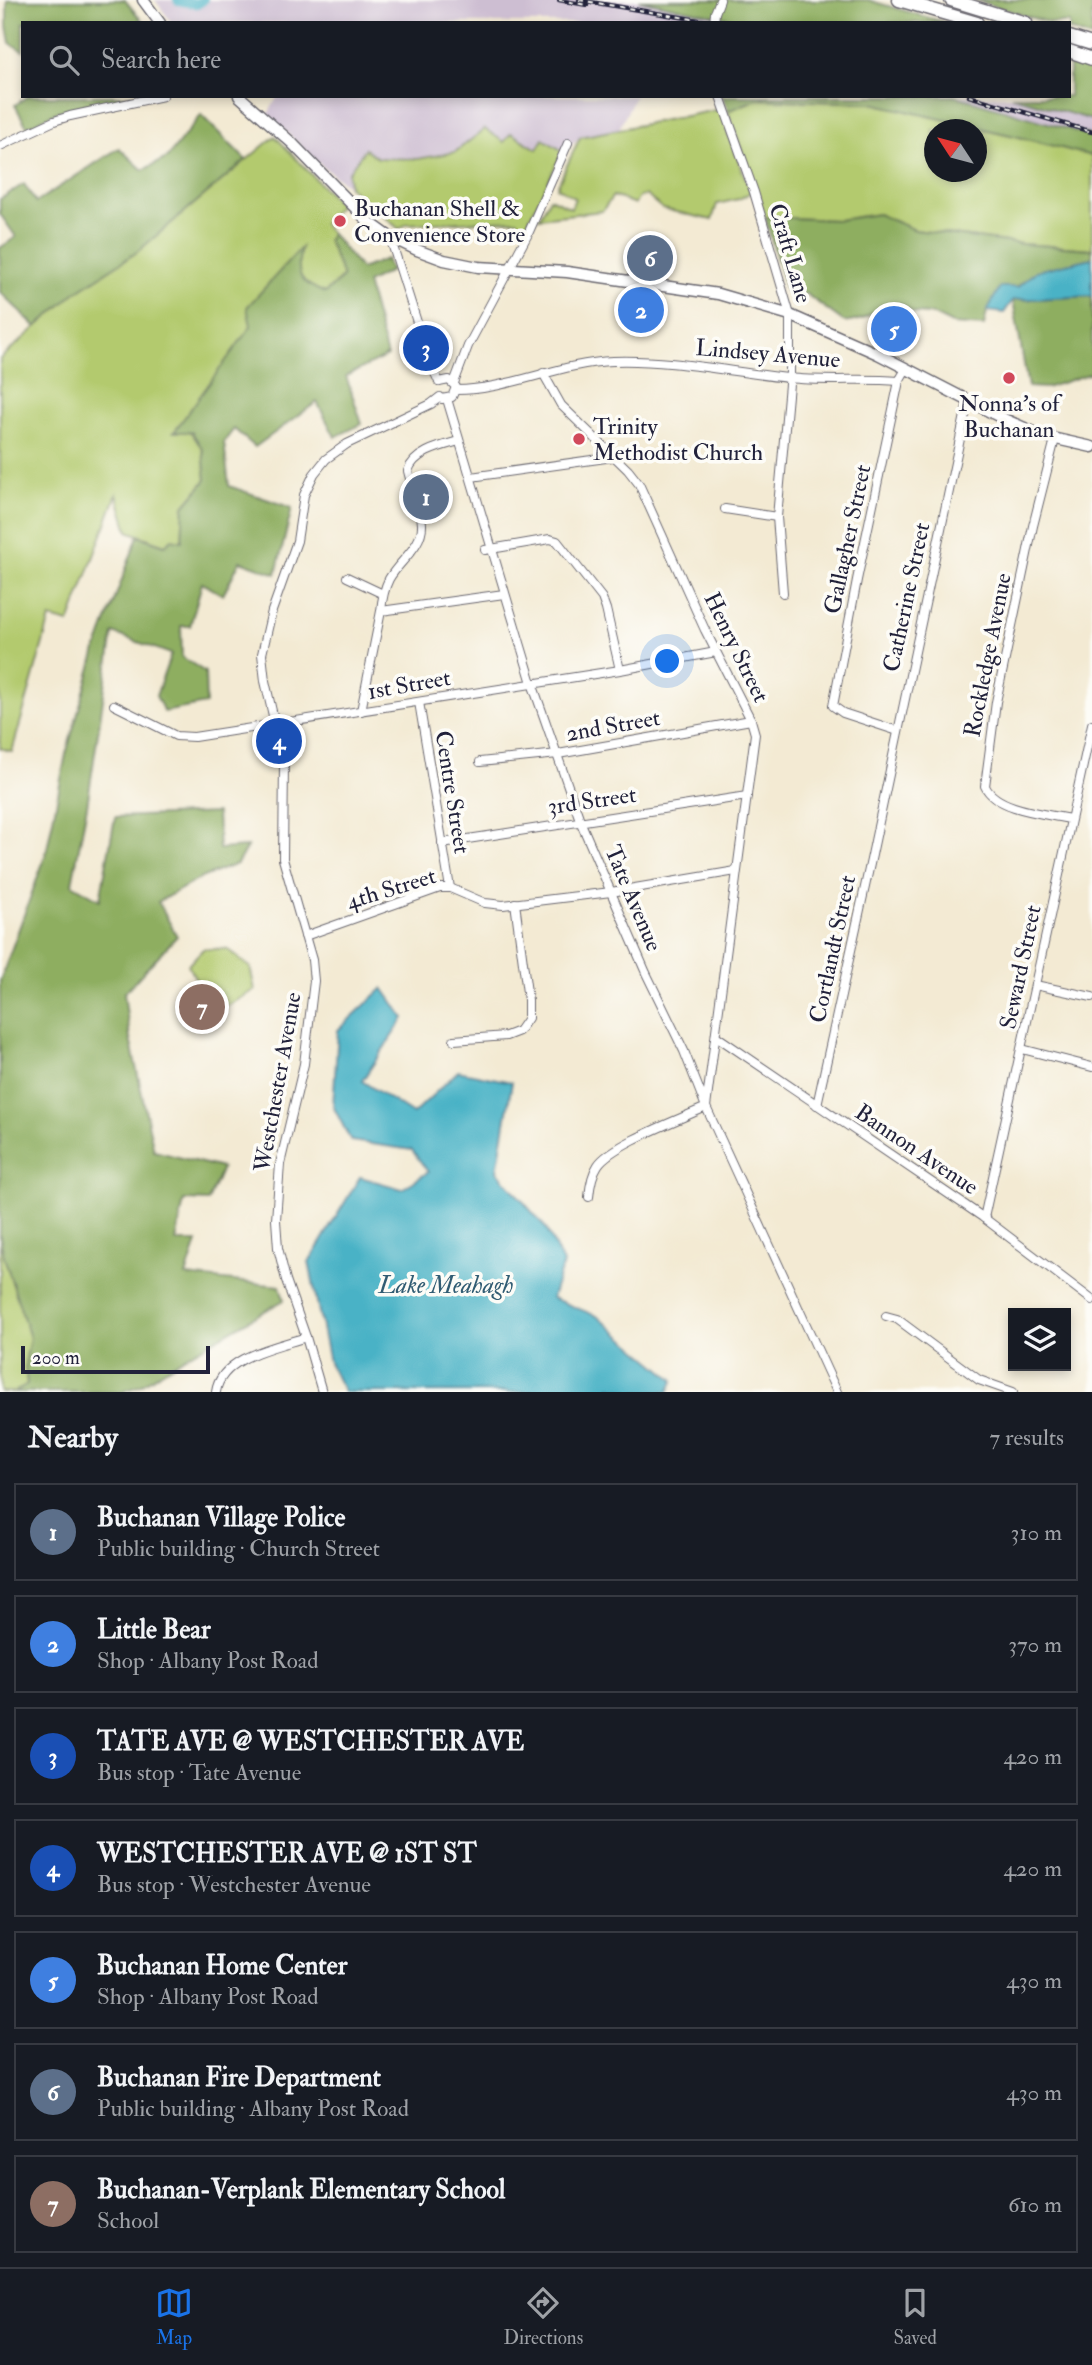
<!DOCTYPE html>
<meta charset="utf-8">
<style>
:root{--surface:#171b24;--page:#20242c;--text:#f1f3f6;--muted:#9ea1a6;--line:#363941;--accent:#1a73e8}
body{margin:0;font-family:"IM FELL Double Pica",serif;background:var(--page);color:var(--text)}
.controls{position:absolute;right:21px;bottom:21px;display:grid;overflow:hidden;border-radius:0px;box-shadow:0 4px 10px #0003}
.controls button{width:63px;height:63px;display:grid;place-items:center;padding:0;border:0;border-bottom:2px solid var(--line);background:var(--surface);color:var(--text);font:35px sans-serif}
.compass{position:absolute;left:924px;top:119px;width:63px;height:63px;border-radius:50%;background:var(--surface);box-shadow:0 4px 10px #0003;rotate:306deg}
.scale{position:absolute;left:21px;bottom:18px;width:189px;box-sizing:border-box;padding-left:7px;border:4px solid #22223b;border-top:0;font-size:19px;line-height:24px;white-space:nowrap;color:#22223b;-webkit-text-stroke:5px #fdfcf7;paint-order:stroke}
.you{position:absolute;left:668px;top:662px;width:24px;height:24px;margin:-18px;border:5px solid #fff;border-radius:50%;background:#1a73e8;box-shadow:0 0 0 10px #1a73e833}
.badge{display:grid;place-items:center;width:46px;height:46px;border-radius:50%;background:var(--accent);color:#fff;font-size:23px;font-weight:700}
.pin{position:absolute;translate:-50% -50%;border:4px solid #fff;box-shadow:0 2px 7px #0006}
.list{margin:0;padding:0;list-style:none}
h2{display:flex;justify-content:space-between;align-items:center;height:91px;margin:0;padding:0 28px;font-size:30px}
h2 small{font-size:23px;font-weight:400;color:var(--muted)}
.list li{display:grid;grid-template-columns:46px 1fr auto;gap:21px;align-items:center;box-sizing:border-box;height:98px;margin:0 14px 14px;padding:0 14px;border:2px solid var(--line);border-radius:0px}
.list b{display:block;font-size:26px;white-space:nowrap}
.list p{margin:0;font-size:23px;white-space:nowrap;color:var(--muted)}
.list em{font-size:23px;font-style:normal;color:var(--muted)}
.icon{flex:none;width:38px;height:38px;fill:none;stroke:currentColor;stroke-width:2;stroke-linecap:round;stroke-linejoin:round}
.map{position:relative;flex:none;width:1092px;height:1392px;overflow:hidden}
.search{position:absolute;background:var(--surface);box-shadow:0 4px 10px #0003;left:21px;right:21px;top:21px;height:77px;display:flex;align-items:center;gap:18px;box-sizing:border-box;padding:0 24px;border-radius:0px;color:var(--muted);font-size:26px}
.sheet{height:875px;background:var(--surface)}
nav{display:flex;justify-content:space-around;align-items:center;box-sizing:border-box;height:98px;border-top:2px solid var(--line);background:var(--surface);font-size:19px;color:var(--muted)}
nav a{display:grid;justify-items:center;gap:4px}
nav .on{color:var(--accent)}
.map>svg:first-child{display:block}
</style>
<div class="map">
<svg width="1092" height="1392" viewBox="0 0 1092 1392">
<rect width="100%" height="100%" fill="#fdfcf7"/>
<filter id="ink" filterUnits="userSpaceOnUse"><feTurbulence type="fractalNoise" baseFrequency=".0143" numOctaves="2"/><feDisplacementMap in="SourceGraphic" scale="14" xChannelSelector="R" yChannelSelector="G"/><feConvolveMatrix kernelMatrix="1 2 1 2 8 2 1 2 1" color-interpolation-filters="sRGB"/></filter>
<filter id="wash" filterUnits="userSpaceOnUse"><feTurbulence type="fractalNoise" baseFrequency=".00686" numOctaves="4" result="noise"/><feDisplacementMap in="SourceGraphic" scale="28" xChannelSelector="R" yChannelSelector="G"/><feGaussianBlur stdDeviation="1.57" result="paint"/><feColorMatrix in="noise" values="0 0 0 0 0 0 0 0 0 0 0 0 0 0 0 0 0 1.4 0 .05"/><feComposite in="paint" operator="in"/></filter>
<g filter="url(#wash)">
<rect width="100%" height="100%" fill="#f3ead3"/>
<g fill="#cdbed2">
<path d="M155,0H639L751,23H172Z"/>
<path d="M278,96H635L619,129L580,137L563,151L538,149L504,142L485,129L455,152L418,159L378,158L349,173V187L317,162L268,114Z"/>
<path d="M956,96H1011L1092,120V136Z"/>
</g>
<g fill="#b3ca6e" stroke="#6a7654" stroke-width="2" fill-rule="evenodd">
<path d="M757,99L872,103L1019,137L1092,156V249L1022,244L915,230L878,214L838,220L765,217L728,111ZM934,130H976V172H934Z"/>
<path d="M721,109L728,134L751,192L739,199L717,204L712,220L663,209L646,195L639,197L635,204L613,196L602,211L539,218L550,198L571,208L575,198L557,187L580,137Z"/>
<path d="M485,129L504,142L511,133L537,149L543,139L563,151L525,228L517,220L407,224L399,229L349,187L348,173L365,149L378,158L418,159L455,152Z"/>
<path d="M275,136L340,205L323,224L331,233L328,241L343,276L325,293C301,283 294,277 300,250L252,326L175,431L191,432L203,450L206,480L184,506L182,541L165,545L128,531L117,494L69,623L50,618L12,752L0,748V359L76,292L137,252Z"/>
<path d="M203,949H227L250,967L255,990L220,1010H213L188,965Z"/>
<path d="M0,1237L4,1257L30,1338L25,1363L27,1385L15,1392H0Z"/>
</g>
<g fill="#8eae61" stroke="#58684e" stroke-width="2">
<path d="M7,0H125L144,23H23V51L10,43L7,26Z"/>
<path d="M639,0H868L947,23H751Z"/>
<path d="M975,0H1092V38L1069,30V23H1049Z"/>
<path d="M1069,61L1092,69V120L1011,96H1069Z"/>
<path d="M28,96H142L59,111L27,127L15,105Z"/>
<path d="M723,96H956L1092,136V156L1019,137L872,103L757,99L728,111Z"/>
<path d="M201,115L246,160L137,252L76,292L36,327L0,292V248L16,237L0,214V199L24,184L36,202L119,148L143,170L167,158Z"/>
<path d="M878,214L915,230L1022,244L1092,249V258L1037,271L987,311L984,326L952,324L932,314L913,313L901,304H890L862,319L850,322L843,321L806,294L786,291L765,217L838,220Z"/>
<path d="M331,233L361,269L386,259L391,271L367,283L387,356L346,376L362,424L335,437L317,402L255,447L234,429L224,442L229,486L292,508L276,574L240,561L223,595L202,583L190,626H181L182,657L205,672L206,704L164,712L156,696L171,654L113,633L87,806L72,884L100,900L115,817L217,813L219,849L247,847L237,864L201,878L158,902L177,936L124,993L130,1038L154,1151L222,1168L208,1201L184,1200L176,1242H197L186,1276L280,1286L284,1300L190,1354L141,1385L122,1392H15L27,1384L25,1363L30,1338L4,1257L0,1237V981L46,854L66,754L96,650L138,536L165,545L172,539L182,541L184,506L206,480L203,450L192,432H174L251,326L247,307L301,248C295,275 300,283 325,293L343,277L328,240Z"/>
<path d="M1092,296V373L1046,388L1028,387L1013,300Z"/>
</g>
<g fill="#48b2c6" stroke="#356a80" stroke-width="2">
<path d="M1092,258V296L1013,300L1004,313L987,311L1000,287H1018L1036,271Z"/>
<path d="M383,988L404,1018L362,1081L413,1114L458,1071L512,1082L497,1171L546,1228L563,1263L552,1298L597,1316L674,1380L668,1392H630L610,1387L607,1392H344L329,1363L309,1262L360,1177L402,1189L428,1172L412,1150L351,1141L333,1106L338,1030Z"/>
</g>
<g fill="none" stroke-linecap="round" stroke-linejoin="round">
<path stroke="#48b2c6" stroke-width="10" d="M178,0L197,4L203,0"/>
</g>
</g>
<g filter="url(#ink)">
<g fill="none" stroke-linecap="round" stroke-linejoin="round">
<defs>
<g id="minor">
<path d="M715,13L720,0"/>
<path d="M720,96L754,192L790,315V373L777,517L783,593"/>
<path d="M0,146L54,121L70,116L163,96"/>
<path d="M390,237L429,360L439,382"/>
<path d="M543,373L561,405L628,470L639,484L705,630L751,720L755,734L706,1107C681,1119 612,1144 598,1165C592,1174 590,1186 589,1197"/>
<path d="M439,382L449,380L456,387L452,397L442,399"/>
<path d="M454,383L468,346L528,234L568,143"/>
<path d="M456,390C509,390 559,363 613,361C671,359 730,372 788,378C825,382 862,378 899,381L906,369"/>
<path d="M447,399L532,683L581,823L646,973L684,1051L706,1107L837,1392"/>
<path d="M1055,439L1033,526L996,702L985,786C996,810 1046,814 1070,819"/>
<path d="M471,477L613,457"/>
<path d="M725,509L777,517"/>
<path d="M485,550L550,539L557,541L602,598L606,609L620,670"/>
<path d="M347,577L383,594"/>
<path d="M381,611C382,600 384,589 389,579C399,561 423,546 422,524C421,507 412,488 408,471C414,452 441,446 459,441"/>
<path d="M419,702L450,888"/>
<path d="M114,705L176,736L194,737L620,670L716,652"/>
<path d="M361,711L381,611L504,594"/>
<path d="M898,731L843,713L833,706L857,580L899,381"/>
<path d="M480,762L558,754L751,720"/>
<path d="M442,843L747,796"/>
<path d="M305,936L440,888H450L485,903L503,905L611,892L736,871"/>
<path d="M1035,985L1092,997"/>
<path d="M716,1036L984,1218L1092,1300"/>
<path d="M454,1040L506,1036L519,1031L528,1018V1000L515,903"/>
<path d="M1022,1049L1092,1067"/>
<path d="M817,1105L872,855L968,401"/>
<path d="M984,1218L1092,724"/>
<path d="M886,1316L897,1319L979,1380L1013,1392"/>
<path d="M216,1392C221,1356 277,1347 306,1337"/>
<path d="M322,1392L306,1337L286,1280L278,1248L276,1220L280,1164L304,1064L314,981L312,960L283,859L284,763L265,681L262,654L272,611L297,541L304,495L314,474L326,459L347,444L431,404L440,397"/>
</g>
<g id="major">
<path d="M143,0L160,23"/>
<path d="M239,96L292,143L369,222L390,237L417,250L444,260L478,267L567,272L718,294L790,315L878,354L1004,419L1043,436L1092,447"/>
</g>
<g id="highway">
<path d="M899,0L977,23"/>
<path d="M951,0L1026,23"/>
<path d="M1069,37L1092,44"/>
<path d="M1069,51L1092,59"/>
</g>
</defs>
<use href="#minor" stroke="#6b6870" stroke-width="10"/>
<use href="#major" stroke="#6b6870" stroke-width="13"/>
<use href="#highway" stroke="#6b6870" stroke-width="15"/>
<use href="#minor" stroke="#fff" stroke-width="8"/>
<use href="#major" stroke="#fff" stroke-width="10"/>
<use href="#highway" stroke="#fff" stroke-width="12"/>
<defs>
<g id="rail">
<path d="M559,0L587,5"/>
<path d="M579,0L716,23"/>
<path d="M969,96L1092,132"/>
</g>
</defs>
<use href="#rail" stroke="#22223b" stroke-width="4.5"/>
<use href="#rail" stroke="#fdfcf7" stroke-width="2" stroke-dasharray="5" stroke-linecap="butt"/>
<defs>
<path id="minor-bridge" d="M714,23L715,13"/>
</defs>
<use href="#minor-bridge" stroke="#6b6870" stroke-width="10" stroke-linecap="butt"/>
<use href="#minor-bridge" stroke="#fff" stroke-width="8"/>
</g>
</g>
<g fill="#d1495b" stroke="#fdfcf7" stroke-width="2.5">
<circle cx="340" cy="221" r="7"/>
<circle cx="1009" cy="378" r="7"/>
<circle cx="579" cy="439" r="7"/>
</g>
<g text-anchor="middle" stroke-width="7" stroke-linejoin="round" paint-order="stroke">
<g font-size="23" fill="#22223b" stroke="#fdfcf7" text-anchor="start">
<text x="354" y="216">Buchanan Shell &amp;<tspan x="354" dy="26">Convenience Store</tspan></text>
<text x="1009" y="411" text-anchor="middle">Nonna's of<tspan x="1009" dy="26">Buchanan</tspan></text>
<text x="593" y="434">Trinity<tspan x="593" dy="26">Methodist Church</tspan></text>
</g>
<g font-size="23" fill="#22223b" stroke="#fdfcf7">
<text transform="translate(791 253) rotate(74)" y="8">Craft Lane</text>
<text transform="translate(768 353) rotate(5)" y="8">Lindsey Avenue</text>
<text transform="translate(847 539) rotate(-78)" y="8">Gallagher Street</text>
<text transform="translate(906 597) rotate(-78)" y="8">Catherine Street</text>
<text transform="translate(737 647) rotate(64)" y="8">Henry Street</text>
<text transform="translate(987 655) rotate(-79)" y="8">Rockledge Avenue</text>
<text transform="translate(409 684) rotate(-10)" y="8">1st Street</text>
<text transform="translate(613 725) rotate(-10)" y="8">2nd Street</text>
<text transform="translate(453 792) rotate(81)" y="8">Centre Street</text>
<text transform="translate(592 800) rotate(-8)" y="8">3rd Street</text>
<text transform="translate(391 888) rotate(-17)" y="8">4th Street</text>
<text transform="translate(634 898) rotate(67)" y="8">Tate Avenue</text>
<text transform="translate(832 949) rotate(-78)" y="8">Cortlandt Street</text>
<text transform="translate(1020 967) rotate(-78)" y="8">Seward Street</text>
<text transform="translate(277 1082) rotate(-80)" y="8">Westchester Avenue</text>
<text transform="translate(917 1149) rotate(34)" y="8">Bannon Avenue</text>
</g>
<g font-size="24" font-style="italic" fill="#315c73" stroke="#fdfcf7">
<text x="446" y="1293">Lake Meahagh</text>
</g>
</g>
</svg>
<div class="controls">
<button><svg class="icon" aria-label="layers" viewBox="0 0 24 24"><path d="M12 4l9 5-9 5-9-5zM3 14l9 5 9-5"/></svg></button>
</div>
<svg class="compass" viewBox="-18 -18 36 36"><path d="M0-13l5 13h-10z" fill="#e53935"/><path d="M0 13l5-13h-10z" fill="#9ea1a6"/></svg>
<div class="scale">200 m</div>
<div class="you"></div>
<div class="pin badge" style="left:426px;top:497px;background:#5c6f8a">1</div>
<div class="pin badge" style="left:641px;top:310px;background:#3f7fe0">2</div>
<div class="pin badge" style="left:426px;top:348px;background:#1a4fb4">3</div>
<div class="pin badge" style="left:279px;top:741px;background:#1a4fb4">4</div>
<div class="pin badge" style="left:894px;top:329px;background:#3f7fe0">5</div>
<div class="pin badge" style="left:650px;top:258px;background:#5c6f8a">6</div>
<div class="pin badge" style="left:202px;top:1007px;background:#8d6e63">7</div>
<div class="search"><svg class="icon" aria-label="search" viewBox="0 0 24 24"><circle cx="10" cy="10" r="6"/><path d="M15 15l6 6"/></svg>Search here</div>
</div>
<section class="sheet">
<h2>Nearby<small>7 results</small></h2>
<ul class="list">
<li><span class="badge" style="background:#5c6f8a">1</span><div><b>Buchanan Village Police</b><p>Public building · Church Street</p></div><em>310 m</em></li>
<li><span class="badge" style="background:#3f7fe0">2</span><div><b>Little Bear</b><p>Shop · Albany Post Road</p></div><em>370 m</em></li>
<li><span class="badge" style="background:#1a4fb4">3</span><div><b>TATE AVE @ WESTCHESTER AVE</b><p>Bus stop · Tate Avenue</p></div><em>420 m</em></li>
<li><span class="badge" style="background:#1a4fb4">4</span><div><b>WESTCHESTER AVE @ 1ST ST</b><p>Bus stop · Westchester Avenue</p></div><em>420 m</em></li>
<li><span class="badge" style="background:#3f7fe0">5</span><div><b>Buchanan Home Center</b><p>Shop · Albany Post Road</p></div><em>430 m</em></li>
<li><span class="badge" style="background:#5c6f8a">6</span><div><b>Buchanan Fire Department</b><p>Public building · Albany Post Road</p></div><em>430 m</em></li>
<li><span class="badge" style="background:#8d6e63">7</span><div><b>Buchanan-Verplank Elementary School</b><p>School</p></div><em>610 m</em></li>
</ul>
</section>
<nav>
<a class="on"><svg class="icon" aria-label="map" viewBox="0 0 24 24"><path d="M3 6l6-2 6 2 6-2v14l-6 2-6-2-6 2zM9 4v14M15 6v14"/></svg>Map</a>
<a><svg class="icon" aria-label="directions" viewBox="0 0 24 24"><path d="M12 3l9 9-9 9-9-9zM9 14v-3h6M13 9l2 2-2 2"/></svg>Directions</a>
<a><svg class="icon" aria-label="saved" viewBox="0 0 24 24"><path d="M7 4h10v16l-5-4-5 4z"/></svg>Saved</a>
</nav>
